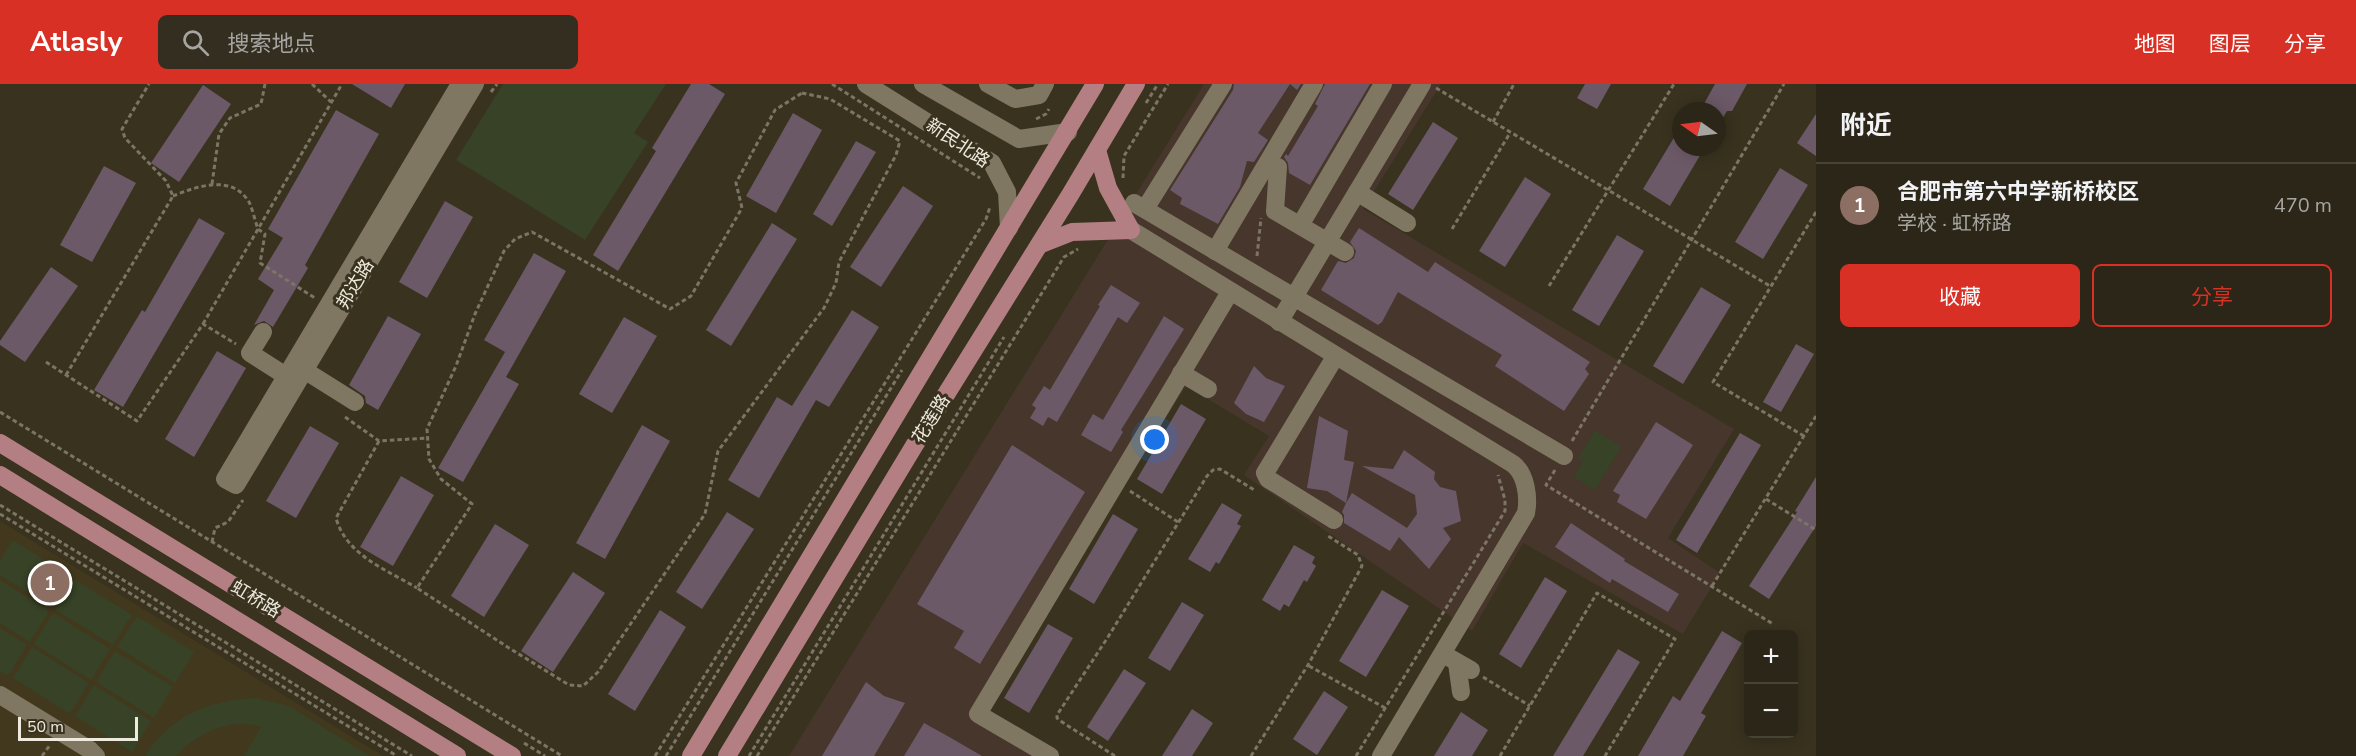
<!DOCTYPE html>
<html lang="zh">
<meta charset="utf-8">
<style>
:root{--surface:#2b2617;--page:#332e20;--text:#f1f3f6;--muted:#a6a5a1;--line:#474336;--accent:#d93025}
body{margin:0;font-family:"Nunito Sans","Noto Sans SC",sans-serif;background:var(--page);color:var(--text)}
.controls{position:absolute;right:18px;bottom:18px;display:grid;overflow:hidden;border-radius:9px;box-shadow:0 3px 15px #0003}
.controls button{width:54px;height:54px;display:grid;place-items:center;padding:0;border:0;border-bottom:2px solid var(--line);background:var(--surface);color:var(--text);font:30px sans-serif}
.compass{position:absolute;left:1672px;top:18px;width:54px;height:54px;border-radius:50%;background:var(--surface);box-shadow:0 3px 15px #0003;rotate:284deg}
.scale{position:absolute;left:18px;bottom:15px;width:120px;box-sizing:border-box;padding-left:6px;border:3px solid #efeade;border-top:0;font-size:16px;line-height:21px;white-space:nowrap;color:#efeade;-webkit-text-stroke:4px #39321f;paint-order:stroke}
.you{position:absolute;left:1155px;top:356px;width:21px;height:21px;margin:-15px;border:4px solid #fff;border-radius:50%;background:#1a73e8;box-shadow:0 0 0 9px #1a73e833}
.badge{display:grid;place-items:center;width:39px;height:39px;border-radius:50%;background:var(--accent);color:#fff;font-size:20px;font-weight:700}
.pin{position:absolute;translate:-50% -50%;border:3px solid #fff;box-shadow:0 2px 6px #0006}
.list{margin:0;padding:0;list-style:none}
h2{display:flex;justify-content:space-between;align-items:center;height:78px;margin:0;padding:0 24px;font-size:26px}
h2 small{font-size:20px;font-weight:400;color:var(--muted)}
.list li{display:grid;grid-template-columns:39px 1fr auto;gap:18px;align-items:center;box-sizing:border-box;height:84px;padding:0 24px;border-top:2px solid var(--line)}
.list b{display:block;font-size:22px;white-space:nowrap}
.list p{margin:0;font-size:20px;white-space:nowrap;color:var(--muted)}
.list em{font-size:20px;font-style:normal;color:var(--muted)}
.actions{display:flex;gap:12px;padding:18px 24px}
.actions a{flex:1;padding:14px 0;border:2px solid var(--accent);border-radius:9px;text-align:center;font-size:21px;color:var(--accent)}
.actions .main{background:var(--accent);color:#fff}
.icon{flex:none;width:33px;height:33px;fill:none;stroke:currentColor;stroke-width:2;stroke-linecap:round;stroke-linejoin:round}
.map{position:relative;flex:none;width:1816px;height:672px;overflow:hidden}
header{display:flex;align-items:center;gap:36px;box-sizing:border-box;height:84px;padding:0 30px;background:var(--accent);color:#fff}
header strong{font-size:28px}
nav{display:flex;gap:33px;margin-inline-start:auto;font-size:21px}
.search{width:420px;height:54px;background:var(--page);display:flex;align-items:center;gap:15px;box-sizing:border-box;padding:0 21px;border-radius:9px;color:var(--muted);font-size:22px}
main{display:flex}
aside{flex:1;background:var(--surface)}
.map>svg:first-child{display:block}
</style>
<header>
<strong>Atlasly</strong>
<div class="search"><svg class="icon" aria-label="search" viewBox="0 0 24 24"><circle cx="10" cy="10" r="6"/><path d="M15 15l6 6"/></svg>搜索地点</div>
<nav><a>地图</a><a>图层</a><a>分享</a></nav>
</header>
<main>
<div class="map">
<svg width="1816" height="672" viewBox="0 0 1816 672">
<rect width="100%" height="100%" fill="#39321f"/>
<path fill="#47362c" d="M1204,0H1441L1363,125L1734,345L1668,454L1720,489L1683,550L1523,459L1472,547L1244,391L1269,352L1186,302L976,637L1034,672H789Z"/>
<path fill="#42381d" d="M0,437L202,561L383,672H0Z"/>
<g fill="#374226">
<path d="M503,0H666L634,49L648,58L585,156L456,76Z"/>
<path d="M1595,346L1621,363L1595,406L1574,393L1583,378L1578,374Z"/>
<path d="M13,456L70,492L51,523L0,491V477Z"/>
<path d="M74,495L132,531L113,561L55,526Z"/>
<path d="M0,496L49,527L30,558L0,539Z"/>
<path d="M53,529L110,565L91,596L34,560Z"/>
<path d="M137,532L194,568L175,599L117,563Z"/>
<path d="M0,544L27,561L8,592L0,587Z"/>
<path d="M32,563L89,599L70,630L13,594Z"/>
<path d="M115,567L173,603L154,634L96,598Z"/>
<path d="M94,601L151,637L132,668L75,632Z"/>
<path d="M256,614L289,622L370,672H244L261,643C231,633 197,649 176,672H145C171,631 209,616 256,614Z"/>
</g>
<g fill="#6c5968">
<path d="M352,0H405L391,24Z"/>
<path d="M691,0H709L725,10L618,187L593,171L656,67L652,64Z"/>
<path d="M1234,0H1301L1297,6L1290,0L1258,49L1268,56L1254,78L1247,77L1240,103L1218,140L1180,120L1182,114L1170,106L1233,6Z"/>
<path d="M1325,0H1370L1310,101L1289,89L1288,79L1284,73L1286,70L1288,72L1318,22L1315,20Z"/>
<path d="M1585,0H1611L1597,25L1577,14Z"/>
<path d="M1715,0H1747L1732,27H1727L1717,43V27H1700Z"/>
<path d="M203,1L231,20L179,98L151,79Z"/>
<path d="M336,26L379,50L305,181L308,184L273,243L264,237L254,241L274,206L258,195L283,154L268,145Z"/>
<path d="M793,29L822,46L776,129L746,112Z"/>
<path d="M1816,30V72L1797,59Z"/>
<path d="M1433,38L1458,54L1413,126L1388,110Z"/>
<path d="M1681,42V63H1705L1670,122L1643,105Z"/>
<path d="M856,57L876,68L832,142L813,130Z"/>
<path d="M104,82L136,99L92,178L60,161Z"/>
<path d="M1780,84L1808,101L1763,175L1735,158Z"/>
<path d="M1525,93L1551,110L1505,183L1479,167Z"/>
<path d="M903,102L933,122L881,203L850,183Z"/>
<path d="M445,117L473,133L427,214L399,198Z"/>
<path d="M199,134L225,149L123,323L94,306L142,226L145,228Z"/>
<path d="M772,139L797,155L731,262L706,246Z"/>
<path d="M1359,144L1428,188L1435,178L1590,278L1585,285L1589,290L1564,327L1495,282L1502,271L1398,208L1382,238L1378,241L1321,206L1338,177L1346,179L1354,174L1356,167L1350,158Z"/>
<path d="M1617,151L1644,167L1599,242L1572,226Z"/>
<path d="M534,169L566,187L506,293L519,300L463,398L438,384L505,268L484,256Z"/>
<path d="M51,183L78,202L25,278L0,261V257Z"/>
<path d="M1111,201L1140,219L1127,239L1118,233L1057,338L1048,333L1043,342L1030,334L1036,324L1032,321L1044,302L1050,306L1100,222L1098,221Z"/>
<path d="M1701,203L1731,221L1683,300L1653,282Z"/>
<path d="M852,226L879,243L829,323L816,316L759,414L728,396L777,313L792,322Z"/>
<path d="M388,232L421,250L378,326L366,319L365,312L349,301Z"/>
<path d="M1164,232L1184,245L1121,346L1123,348L1111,368L1081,351L1093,330L1103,336Z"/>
<path d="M624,233L657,252L612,329L579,310Z"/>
<path d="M1796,260L1814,270L1781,328L1763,318Z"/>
<path d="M217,267L246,284L194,373L165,355Z"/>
<path d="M1254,282L1266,294L1285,302L1264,338L1246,330L1234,319Z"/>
<path d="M1181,320L1206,335L1162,410L1137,395Z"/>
<path d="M1319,332L1348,347L1344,376L1354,378L1346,419L1352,409L1407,444L1417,430L1415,411L1362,382L1393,385L1404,366L1435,388L1434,395L1440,403L1456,407L1461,437L1443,444L1451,455L1429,485L1399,453L1390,467L1344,439V431L1342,428L1346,419L1327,407L1307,404Z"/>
<path d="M1656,338L1693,361L1646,435L1617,418L1620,411L1613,407Z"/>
<path d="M642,341L670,357L605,475L576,459Z"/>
<path d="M310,342L339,359L296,434L266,417Z"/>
<path d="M1740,349L1761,361L1697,469L1676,456Z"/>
<path d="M1012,361L1085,408L980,580L954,564L964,547L917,520Z"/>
<path d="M401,392L434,411L393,482L360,463Z"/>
<path d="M1816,393V442L1769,515L1749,502L1797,428L1795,427Z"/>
<path d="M1222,419L1242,431L1237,440L1241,442L1219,480L1216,478L1210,488L1188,475Z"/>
<path d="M727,428L754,445L702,525L676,508Z"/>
<path d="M1113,430L1138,445L1094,520L1069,505Z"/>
<path d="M1571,439L1625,475L1624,477L1679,510L1668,528L1612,495L1610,499L1555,463Z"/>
<path d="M495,440L529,461L484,533L451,512Z"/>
<path d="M1294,461L1315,473L1312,479L1316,482L1307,498L1304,496L1289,523L1284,520L1280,527L1262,516Z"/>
<path d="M573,488L605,509L553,588L521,567Z"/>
<path d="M1545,493L1567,507L1521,584L1499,570Z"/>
<path d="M1382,506L1409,522L1366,593L1339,577Z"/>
<path d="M1182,518L1204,531L1170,587L1148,574Z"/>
<path d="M660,526L686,543L635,627L608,610Z"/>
<path d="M1048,540L1073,554L1029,629L1004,614Z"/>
<path d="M1722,547L1742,559L1701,629L1706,632L1683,672H1638L1673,612L1680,617Z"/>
<path d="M1618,565L1640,578L1583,672H1553Z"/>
<path d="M1124,585L1146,599L1108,657L1087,643Z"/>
<path d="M866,598L884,612L905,619L874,672H822Z"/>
<path d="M1324,607L1348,623L1317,671L1293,655Z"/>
<path d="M1192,625L1213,639L1192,672H1162Z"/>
<path d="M1461,628L1488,646L1472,672H1434Z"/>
<path d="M924,639L951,654L982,672H904Z"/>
</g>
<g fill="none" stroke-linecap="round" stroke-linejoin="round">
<g stroke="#7c7565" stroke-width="3" stroke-dasharray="4.5 3" stroke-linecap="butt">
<path d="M312,0L331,18"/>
<path d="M832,0L980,94"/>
<path d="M1436,4L1770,202"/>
<path d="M491,8L497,0"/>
<path d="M802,9L830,15L900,57L896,71L839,178L836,199L824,224L718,367L705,430L598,588L583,602L569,601L509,564L417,504L472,420L441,395L429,375L427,345L456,282L475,230L504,167L515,155L532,148L670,225L691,212L742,124L736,99L775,26Z"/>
<path d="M1146,19L1158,0"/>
<path d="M1036,35L1046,30L1049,25"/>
<path d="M1493,38L1514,0"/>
<path d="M1123,94L1124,72L1168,0"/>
<path d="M212,100L219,50L230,34L261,20L265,0"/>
<path d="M173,112C197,102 232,90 249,118C253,126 255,137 258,145L265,150L260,179L315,214"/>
<path d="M1452,145L1510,49"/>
<path d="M1257,172L1261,134"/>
<path d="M1549,202L1674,0"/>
<path d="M203,240L342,0"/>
<path d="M46,278L137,337L203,240L236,260"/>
<path d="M66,291L173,112L166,97L125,54L122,45L149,0"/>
<path d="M0,328L562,672"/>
<path d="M345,333L379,357L427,354"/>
<path d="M1804,352L1713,298L1816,128"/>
<path d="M379,357L336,434C346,471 387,486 417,504"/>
<path d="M1572,357L1784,0"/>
<path d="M1555,386L1546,401L1773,540"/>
<path d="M1130,407L1178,438"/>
<path d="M1766,415L1816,446"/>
<path d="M0,421L412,672"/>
<path d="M0,430L397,672"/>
<path d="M212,458L215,444L228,438L243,416"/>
<path d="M1712,502L1816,332"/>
<path d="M1309,582L1387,625"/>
<path d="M1483,593L1530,622"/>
<path d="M524,659L545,672"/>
<path d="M42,672L50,661"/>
<path d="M655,672L986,135L990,123"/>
<path d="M666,672L902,286"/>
<path d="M749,672L1004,253"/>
<path d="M757,672L1064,173L1078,165"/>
<path d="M1115,672L1062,638L1057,634V631L1108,553L1207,392L1213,386L1220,385L1256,407"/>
<path d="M1251,672L1308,581L1362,482L1358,471L1328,452"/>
<path d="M1356,672L1505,427V416L1498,391"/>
<path d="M1500,672L1597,509L1675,555L1605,672"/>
</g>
<g stroke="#807762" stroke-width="18">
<path d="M460,0L225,395L236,401L475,0"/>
<path d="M866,0L992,79L1007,108L1009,144"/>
<path d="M923,0L1019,55L1068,48"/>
<path d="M988,0L1015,15L1039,11L1045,0"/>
<path d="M1278,83L1275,127L1345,168"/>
<path d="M1357,108L1407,139"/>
<path d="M1134,119L1564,372"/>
<path d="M1145,125L1223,0"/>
<path d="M1305,133L1383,0"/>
<path d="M1131,146L1513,380C1526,390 1529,413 1526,429L1381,672"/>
<path d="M1215,167L1314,0"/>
<path d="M1279,238L1422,0"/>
<path d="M263,248L250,269L286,292"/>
<path d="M304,286L355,318"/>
<path d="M1181,289L1208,305"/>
<path d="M1334,436L1268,395L1265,389L1335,273"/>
<path d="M1443,570L1471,586"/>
<path d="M1457,579L1461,608"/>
<path d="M0,611L90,666L96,672"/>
<path d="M1050,672L978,630L1230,208"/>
</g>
<g stroke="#b37f83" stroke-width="18">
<path d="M1039,161L1072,148L1131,146L1108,104L1097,66"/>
<path d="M0,359L512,672"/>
<path d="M0,391L457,672"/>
<path d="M691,672L1095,0"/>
<path d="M727,672L914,362L1070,111L1136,0"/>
</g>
</g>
<g text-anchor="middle" stroke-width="6" stroke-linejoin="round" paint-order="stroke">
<g font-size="18" fill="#efeade" stroke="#39321f">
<text transform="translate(958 59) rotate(34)" y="6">新民北路</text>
<text transform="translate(355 200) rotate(-59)" y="6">邦达路</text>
<text transform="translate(931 335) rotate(-58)" y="6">花莲路</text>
<text transform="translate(256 515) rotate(31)" y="6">虹桥路</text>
</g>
</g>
</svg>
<div class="controls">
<button>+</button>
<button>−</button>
</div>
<svg class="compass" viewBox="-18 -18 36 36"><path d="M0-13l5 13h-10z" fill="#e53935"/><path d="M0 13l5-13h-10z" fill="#a6a5a1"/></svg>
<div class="scale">50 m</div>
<div class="you"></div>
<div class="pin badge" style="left:50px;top:499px;background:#8d6e63">1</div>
</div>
<aside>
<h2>附近<small></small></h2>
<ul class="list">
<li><span class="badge" style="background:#8d6e63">1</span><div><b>合肥市第六中学新桥校区</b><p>学校 · 虹桥路</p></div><em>470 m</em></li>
</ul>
<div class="actions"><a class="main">收藏</a><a>分享</a></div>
</aside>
</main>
